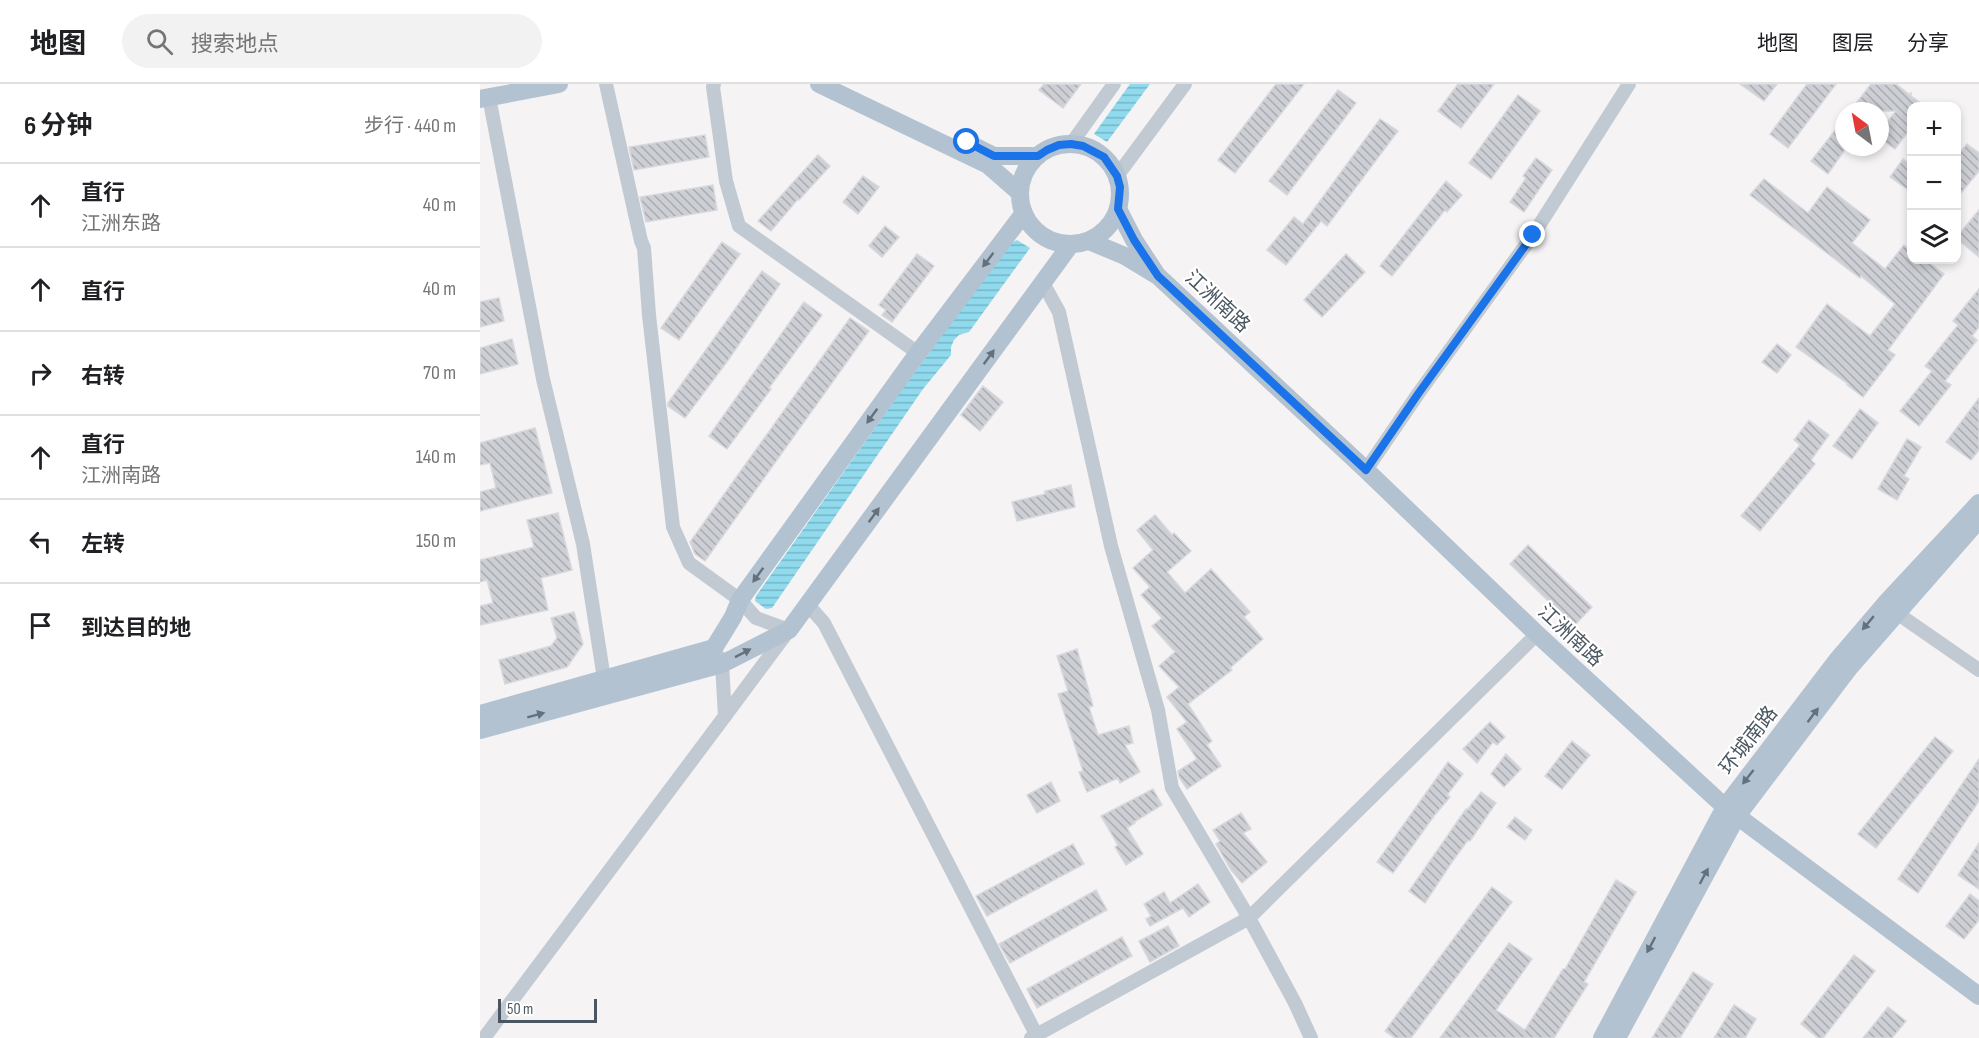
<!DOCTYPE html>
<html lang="zh">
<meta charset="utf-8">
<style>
:root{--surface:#fff;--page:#f2f2f2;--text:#202124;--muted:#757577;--line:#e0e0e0}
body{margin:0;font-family:"Sofia Sans Condensed","Noto Sans SC",sans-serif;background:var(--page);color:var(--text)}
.controls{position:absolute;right:18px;top:18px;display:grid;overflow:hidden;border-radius:12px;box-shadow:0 3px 9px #0003}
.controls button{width:54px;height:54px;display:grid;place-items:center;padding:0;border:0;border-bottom:2px solid var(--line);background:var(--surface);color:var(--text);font:30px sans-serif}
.compass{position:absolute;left:1355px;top:18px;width:54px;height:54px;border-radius:50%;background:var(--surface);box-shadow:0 3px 9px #0003;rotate:328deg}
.scale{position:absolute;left:18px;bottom:15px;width:99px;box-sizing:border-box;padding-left:6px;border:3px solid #4a5661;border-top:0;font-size:16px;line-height:21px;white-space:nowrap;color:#4a5661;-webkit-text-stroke:4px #fff;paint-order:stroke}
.stop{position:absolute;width:18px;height:18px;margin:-14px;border:4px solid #1a73e8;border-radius:50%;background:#fff}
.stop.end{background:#1a73e8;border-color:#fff;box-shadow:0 2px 6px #0008}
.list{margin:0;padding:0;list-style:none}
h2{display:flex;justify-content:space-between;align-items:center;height:78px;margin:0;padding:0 24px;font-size:26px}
h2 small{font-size:20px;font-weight:400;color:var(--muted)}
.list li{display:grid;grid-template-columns:39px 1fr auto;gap:18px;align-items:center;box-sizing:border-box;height:84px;padding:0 24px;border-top:2px solid var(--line)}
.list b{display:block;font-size:22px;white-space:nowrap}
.list p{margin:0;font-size:20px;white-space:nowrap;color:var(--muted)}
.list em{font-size:20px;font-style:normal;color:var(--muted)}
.icon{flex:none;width:33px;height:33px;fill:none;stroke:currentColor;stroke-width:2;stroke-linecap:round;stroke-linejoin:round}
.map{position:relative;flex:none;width:1499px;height:954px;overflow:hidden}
header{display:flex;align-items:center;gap:36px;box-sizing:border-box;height:84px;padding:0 30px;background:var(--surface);border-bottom:2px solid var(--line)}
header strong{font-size:28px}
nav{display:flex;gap:33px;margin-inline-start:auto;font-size:21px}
.search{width:420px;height:54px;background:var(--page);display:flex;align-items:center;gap:15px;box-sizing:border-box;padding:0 21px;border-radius:33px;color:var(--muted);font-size:22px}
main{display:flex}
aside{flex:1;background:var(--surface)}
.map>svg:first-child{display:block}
</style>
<header>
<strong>地图</strong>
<div class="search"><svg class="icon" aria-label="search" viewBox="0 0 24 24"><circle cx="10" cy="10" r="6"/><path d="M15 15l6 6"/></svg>搜索地点</div>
<nav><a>地图</a><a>图层</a><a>分享</a></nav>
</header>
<main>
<aside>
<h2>6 分钟<small>步行 · 440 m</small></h2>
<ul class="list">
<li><svg class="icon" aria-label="ahead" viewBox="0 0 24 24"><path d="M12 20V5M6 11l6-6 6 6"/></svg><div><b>直行</b><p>江洲东路</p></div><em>40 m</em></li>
<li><svg class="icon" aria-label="ahead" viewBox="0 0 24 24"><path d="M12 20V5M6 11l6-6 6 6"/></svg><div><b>直行</b></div><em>40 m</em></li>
<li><svg class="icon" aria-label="right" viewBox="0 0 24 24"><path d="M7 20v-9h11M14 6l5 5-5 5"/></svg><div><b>右转</b></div><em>70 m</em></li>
<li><svg class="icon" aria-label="ahead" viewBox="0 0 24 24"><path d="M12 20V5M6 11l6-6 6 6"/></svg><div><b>直行</b><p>江洲南路</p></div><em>140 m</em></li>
<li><svg class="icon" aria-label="left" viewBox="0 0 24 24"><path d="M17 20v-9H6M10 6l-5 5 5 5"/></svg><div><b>左转</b></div><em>150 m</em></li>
<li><svg class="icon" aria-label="arrive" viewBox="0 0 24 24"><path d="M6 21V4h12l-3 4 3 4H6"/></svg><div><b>到达目的地</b></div></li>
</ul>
</aside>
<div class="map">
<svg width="1499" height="954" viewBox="0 0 1499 954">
<defs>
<pattern id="water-rules" width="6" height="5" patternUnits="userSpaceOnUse" patternTransform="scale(1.5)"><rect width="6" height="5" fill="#90daee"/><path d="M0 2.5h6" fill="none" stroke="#78b4c4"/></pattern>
<pattern id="building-back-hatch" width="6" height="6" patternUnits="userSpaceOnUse" patternTransform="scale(1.5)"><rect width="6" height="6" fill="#cdcfd5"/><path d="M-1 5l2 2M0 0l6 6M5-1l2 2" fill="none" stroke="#a8abb0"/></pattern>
</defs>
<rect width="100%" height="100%" fill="#f5f3f3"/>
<g fill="url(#water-rules)">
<path d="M650,0H670L627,58L614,50Z"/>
<path d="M537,156L550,164L489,248L479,251L474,256L471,263V271L443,305L292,524L286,525L275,517L276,512L419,310L529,160Z"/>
</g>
<g fill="url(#building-back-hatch)" stroke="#d7d9de" stroke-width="1.5">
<path d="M564,0H601L583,24L559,6Z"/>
<path d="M796,0H824L755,89L738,76Z"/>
<path d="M978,0H1014L981,44L958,27Z"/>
<path d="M1260,0H1297L1284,17Z"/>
<path d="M1327,0H1356L1308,64L1290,50Z"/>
<path d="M1391,0H1416L1430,11L1431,8V12L1445,22H1431V44L1415,65L1400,54V47L1416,27H1370Z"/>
<path d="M858,6L876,19L807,111L789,97Z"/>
<path d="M1038,11L1060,27L1011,95L989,79Z"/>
<path d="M900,35L918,47L847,142L841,137L806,181L787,166L814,133L823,140Z"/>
<path d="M1364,35V67L1348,90L1331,77Z"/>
<path d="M225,51L229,73L154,86L149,63Z"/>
<path d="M1487,60L1499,69V87L1476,115V72Z"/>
<path d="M338,71L350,82L319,116L318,115L291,147L278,137Z"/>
<path d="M1056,74L1072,86L1044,128L1030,118L1046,94L1043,92Z"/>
<path d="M1423,75L1431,81V99L1427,105L1410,93Z"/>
<path d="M383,92L399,103L378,130L363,118Z"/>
<path d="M1284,95L1328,129L1347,103L1390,136L1372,159L1405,185L1424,161L1431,167V176H1445L1464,190L1408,266L1415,271L1383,313L1367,301L1368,300L1316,263L1347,220L1390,252L1415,220L1381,192L1380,194L1270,111Z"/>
<path d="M966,97L982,111L967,128L965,126L912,192L900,182Z"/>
<path d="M233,101L237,126L166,138L160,113Z"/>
<path d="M1499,126V173L1476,154Z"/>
<path d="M405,142L419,153L402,173L389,162Z"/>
<path d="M242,158L260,170L199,256L181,244Z"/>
<path d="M437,170L454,182L412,238L402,231L406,226L399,221Z"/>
<path d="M866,170L885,188L842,233L824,216Z"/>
<path d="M282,187L300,200L249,275L205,334L188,322V319Z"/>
<path d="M1499,205V243L1492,252L1497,256L1465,297L1471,301L1439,342L1420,327L1452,287L1445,282L1478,241L1473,237Z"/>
<path d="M19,214L24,237L0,243V218Z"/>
<path d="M324,218L342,231L289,304L291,305L247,365L229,352Z"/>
<path d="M370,234L389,247L225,477L215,470L210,458Z"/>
<path d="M32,255L38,280L0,290V264Z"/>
<path d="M1297,260L1311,271L1297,289L1282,278Z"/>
<path d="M503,302L523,318L500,347L481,331Z"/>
<path d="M1499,314V366L1491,376L1466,358Z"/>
<path d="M1380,325L1398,339L1372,375L1353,362Z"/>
<path d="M1329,336L1349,351L1331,376L1335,380L1280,447L1261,432L1320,361L1314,356Z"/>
<path d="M55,344L72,409L0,427V408L16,404L10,379L0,381V359Z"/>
<path d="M1427,355L1441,363L1424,392L1429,395L1417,416L1398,405Z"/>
<path d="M591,401L595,423L537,437L532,418L565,410V407Z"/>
<path d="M78,429L92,486L61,494L68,526L0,541V522L13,519L7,496L0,498V476L54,463L47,436Z"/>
<path d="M675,431L692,451L694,449L711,467L687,488L705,509L731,485L770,528L764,533L783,555L750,584L752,586L708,620L732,657L727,661L741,682L707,705L699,693L698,687L717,675L697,645L707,638L687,613L699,603L679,582L695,568L672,542L682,534L661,511L670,503L653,484L673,466L657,446Z"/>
<path d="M1048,461L1112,523L1094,542L1030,480Z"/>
<path d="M94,528L103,560L87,583L25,600L19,576L71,562L77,554L71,534Z"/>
<path d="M597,565L613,622L609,623L618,651L649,642L653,659L645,661L660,688L640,699L638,694L607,708L599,688L603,687L578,610L588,607L577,572Z"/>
<path d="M1010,638L1025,653L1017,661L1013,658L997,679L983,665Z"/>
<path d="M1455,653L1473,667L1396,764L1378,750Z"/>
<path d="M1092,657L1110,671L1082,705L1065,692Z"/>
<path d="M1026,670L1041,685L1024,703L1011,690Z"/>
<path d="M1499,675V717L1438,809L1418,795Z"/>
<path d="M968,678L983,690L967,711L970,713L954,732L913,789L897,778Z"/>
<path d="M571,698L580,717L557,729L547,711Z"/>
<path d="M673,705L682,721L654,738L655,739L647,744L663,770L646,781L635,763L638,761L621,732Z"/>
<path d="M1001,708L1016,719L990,757L988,756L972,778L945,819L929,807L986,725L987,726Z"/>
<path d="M761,729L771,745L763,749L787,778L762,799L751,786L736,760L740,757L733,746Z"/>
<path d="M1035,733L1052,746L1045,756L1027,743Z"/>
<path d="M1499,759V805L1478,791Z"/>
<path d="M593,760L604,780L507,832L496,812Z"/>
<path d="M1136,796L1156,808L1104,898L1108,900L1074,954H960L1029,859L1052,875L1016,926L1045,946L1083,885H1085Z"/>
<path d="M718,800L730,818L709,833L703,824L670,842L666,835L671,832L664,820L684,808L690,819Z"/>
<path d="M1012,803L1032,818L931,954H915L905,947Z"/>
<path d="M616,806L627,826L530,879L519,860Z"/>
<path d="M1490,810L1499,817V836L1484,855L1466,842Z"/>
<path d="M688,842L699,862L670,878L659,857Z"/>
<path d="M642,853L652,872L557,924L547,905Z"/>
<path d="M1374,871L1395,887L1343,954H1338L1321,940Z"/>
<path d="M1213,888L1233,900L1200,954H1172Z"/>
<path d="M1254,921L1276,935L1265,954H1234Z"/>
<path d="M1408,923L1426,937L1412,954H1383Z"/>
</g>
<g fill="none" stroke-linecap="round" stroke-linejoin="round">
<g stroke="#c1cad2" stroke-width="14">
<path d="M126,0L161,157L164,164L169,231L193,443L209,479L260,516L276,534L309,546L245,632"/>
<path d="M234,0L233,3L246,97L259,142L438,269"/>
<path d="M9,13L63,295L103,460L124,595"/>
<path d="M591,60L634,0"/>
<path d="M637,92L705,0"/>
<path d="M563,199L579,228L631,462L678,626L692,704L769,834L815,919L831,954"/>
<path d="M886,386L938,310L1053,151L1149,0"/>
<path d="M328,521L344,539L558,954"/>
<path d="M1411,525L1499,586"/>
<path d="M4,954L245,632L242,580L238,572"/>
<path d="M551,954L769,834L1057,550"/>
</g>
<g stroke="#b3c2d1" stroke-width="18">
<path d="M339,0L508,81L540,109"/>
<path d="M0,15L79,0"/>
<circle cx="590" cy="110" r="50"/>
<path d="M496,63L514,72H558"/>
<path d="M638,125L654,156L675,188"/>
<path d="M609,157L645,172L678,192L886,386L1057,550L1245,723L1499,912"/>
<path d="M0,630L234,564L253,533L260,516L438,269L544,129"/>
<path d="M0,646L242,580L309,546L591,160"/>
<path d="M1122,954L1245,723L1358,575L1405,520L1499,419"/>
<path d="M1137,954L1257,732L1369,584L1496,439"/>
</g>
</g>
<defs><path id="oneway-solid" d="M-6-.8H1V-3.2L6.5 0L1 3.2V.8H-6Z" transform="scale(1.5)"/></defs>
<g fill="#64717d">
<use href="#oneway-solid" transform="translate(508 176) rotate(127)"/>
<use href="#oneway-solid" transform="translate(509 273) rotate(-54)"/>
<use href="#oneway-solid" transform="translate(392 332) rotate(126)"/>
<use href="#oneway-solid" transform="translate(394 431) rotate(-54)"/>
<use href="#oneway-solid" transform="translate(278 491) rotate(126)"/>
<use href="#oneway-solid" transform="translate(1388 539) rotate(130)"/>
<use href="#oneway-solid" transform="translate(263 569) rotate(-27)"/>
<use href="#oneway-solid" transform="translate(56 631) rotate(-15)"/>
<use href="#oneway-solid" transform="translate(1333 631) rotate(-53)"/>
<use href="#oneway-solid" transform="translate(1268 693) rotate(128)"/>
<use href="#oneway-solid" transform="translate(1224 792) rotate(-62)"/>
<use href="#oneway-solid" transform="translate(1171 861) rotate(118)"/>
</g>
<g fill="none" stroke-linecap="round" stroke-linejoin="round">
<path stroke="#1a73e8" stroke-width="8" d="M487,58L514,72H558L567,66L579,61L591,60L603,62L624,73L637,92L640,103L638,125L654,156L678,192L886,386L938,310L1053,151"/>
</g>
<g text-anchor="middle" stroke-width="4.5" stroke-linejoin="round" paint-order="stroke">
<g font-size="20" fill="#4a5661" stroke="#fff">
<text transform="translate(738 217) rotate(43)" y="7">江洲南路</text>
<text transform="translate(1091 551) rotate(43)" y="7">江洲南路</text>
<text transform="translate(1268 656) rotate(-52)" y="7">环城南路</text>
</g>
</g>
</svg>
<div class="controls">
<button>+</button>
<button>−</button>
<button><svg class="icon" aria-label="layers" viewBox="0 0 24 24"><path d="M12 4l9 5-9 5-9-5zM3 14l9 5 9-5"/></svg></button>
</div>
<svg class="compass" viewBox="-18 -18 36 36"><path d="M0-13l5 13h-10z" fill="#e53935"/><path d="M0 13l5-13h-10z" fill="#757577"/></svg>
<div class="scale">50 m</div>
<div class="stop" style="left:487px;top:58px"></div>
<div class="stop end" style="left:1053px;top:151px"></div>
</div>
</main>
